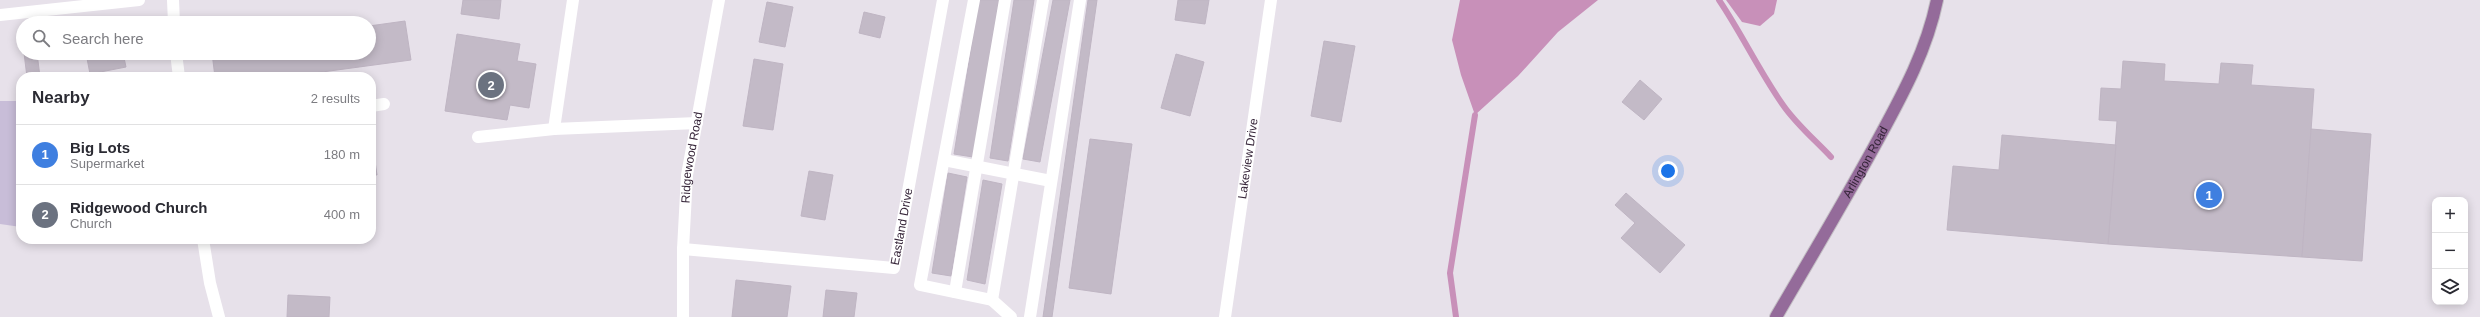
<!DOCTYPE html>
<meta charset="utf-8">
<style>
:root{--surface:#fff;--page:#f7f7f7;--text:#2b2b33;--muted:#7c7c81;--line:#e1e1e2;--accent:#1a73e8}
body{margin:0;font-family:Helvetica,sans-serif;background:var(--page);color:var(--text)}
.controls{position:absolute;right:12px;bottom:12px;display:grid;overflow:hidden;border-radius:8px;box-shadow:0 2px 10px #0003}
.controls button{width:36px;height:36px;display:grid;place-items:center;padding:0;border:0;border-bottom:1px solid var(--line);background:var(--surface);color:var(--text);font:20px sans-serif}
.you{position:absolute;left:1668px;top:171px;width:14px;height:14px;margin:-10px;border:3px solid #fff;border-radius:50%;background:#1a73e8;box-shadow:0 0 0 6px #1a73e833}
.badge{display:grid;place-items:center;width:26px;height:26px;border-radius:50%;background:var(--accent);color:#fff;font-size:13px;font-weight:700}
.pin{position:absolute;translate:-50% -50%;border:2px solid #fff;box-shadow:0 1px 4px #0006}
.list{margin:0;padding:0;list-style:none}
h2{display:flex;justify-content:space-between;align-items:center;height:52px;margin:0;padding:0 16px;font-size:17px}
h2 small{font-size:13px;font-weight:400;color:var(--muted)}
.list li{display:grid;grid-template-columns:26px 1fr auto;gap:12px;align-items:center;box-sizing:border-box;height:60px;padding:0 16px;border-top:1px solid var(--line)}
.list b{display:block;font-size:15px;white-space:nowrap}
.list p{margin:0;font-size:13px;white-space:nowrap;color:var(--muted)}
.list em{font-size:13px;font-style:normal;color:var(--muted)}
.icon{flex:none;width:22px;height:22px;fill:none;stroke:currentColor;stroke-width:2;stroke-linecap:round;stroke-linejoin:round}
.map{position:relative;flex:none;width:2480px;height:317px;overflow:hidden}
.search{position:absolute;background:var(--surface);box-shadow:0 2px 10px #0003;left:16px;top:16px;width:360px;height:44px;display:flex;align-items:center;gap:10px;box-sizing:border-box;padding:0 14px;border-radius:22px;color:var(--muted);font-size:15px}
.panel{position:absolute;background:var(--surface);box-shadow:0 2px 10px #0003;left:16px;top:72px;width:360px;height:172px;border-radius:16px}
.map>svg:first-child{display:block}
</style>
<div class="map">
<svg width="2480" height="317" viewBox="0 0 2480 317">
<rect width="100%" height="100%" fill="#e7e1ea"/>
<path fill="#c8bdd8" d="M0,101H21V227L0,224Z"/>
<g fill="#c890b9">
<path d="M1460,0H1598L1558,32L1518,76L1475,115L1461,75L1452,40Z"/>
<path d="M1726,0H1777L1774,14L1760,26L1742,22Z"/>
</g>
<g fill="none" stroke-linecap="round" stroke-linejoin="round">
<g stroke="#c890b9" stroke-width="6">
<path d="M1719,0C1742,34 1759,71 1783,105C1796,124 1815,140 1831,157"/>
<path d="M1456,317L1450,273L1475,115"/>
</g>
</g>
<g fill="#c3bac7" stroke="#bfb5c3">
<path d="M463,0H501L499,19L461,14Z"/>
<path d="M979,0H999L973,157L954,154Z"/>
<path d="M1014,0H1034L1008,161L990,158Z"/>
<path d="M1053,0H1070L1040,162L1023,159Z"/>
<path d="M1088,0H1097L1052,317H1043Z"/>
<path d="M1178,0H1209L1205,24L1175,20Z"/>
<path d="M767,2L793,7L785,47L759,42Z"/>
<path d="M864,12L885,17L880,38L859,33Z"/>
<path d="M405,21L411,60L285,77H215L212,53H369V26Z"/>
<path d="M457,34L520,44L517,61L536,64L529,108L510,105L507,120L445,111Z"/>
<path d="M1324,41L1355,46L1341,122L1311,116Z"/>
<path d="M24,53H37L40,77H27Z"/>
<path d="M86,53H123L126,67L90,74Z"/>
<path d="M1176,54L1204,62L1190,116L1161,108Z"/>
<path d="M754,59L783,64L773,130L743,126Z"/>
<path d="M2123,61L2165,64L2164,81L2219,84L2221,63L2253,65L2251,85L2314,89L2302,257L2108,244L2117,121L2099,120L2101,88L2121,89Z"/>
<path d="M1640,80L1662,99L1644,120L1622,102Z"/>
<path d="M2311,129L2371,134L2362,261L2302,257Z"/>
<path d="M371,134L377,175H371Z"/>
<path d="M2002,135L2116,145L2108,244L1947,230L1953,166L1999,170Z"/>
<path d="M1090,139L1132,144L1111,294L1069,288Z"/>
<path d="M809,171L833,175L825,220L801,216Z"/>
<path d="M948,173L967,177L951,276L932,273Z"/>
<path d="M983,180L1002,184L985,284L967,280Z"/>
<path d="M1626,193L1685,245L1660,273L1621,238L1635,223L1615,205Z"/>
<path d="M736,280L791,286L787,317H732Z"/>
<path d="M826,290L857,293L854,317H823Z"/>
<path d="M288,295L330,297L329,317H287Z"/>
</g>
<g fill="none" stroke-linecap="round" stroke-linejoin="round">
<defs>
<g id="major">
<path id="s4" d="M1776,317C1811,257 1847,197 1880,136C1904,92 1927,49 1937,0"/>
</g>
</defs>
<use href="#major" stroke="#c2bdc3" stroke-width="14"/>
<g stroke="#fff" stroke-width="12">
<path d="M173,0L174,23"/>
<path d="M974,0L920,285L992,300L1011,317"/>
<path d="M0,15L139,0"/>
<path d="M176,53L179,77"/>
<path d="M371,106L384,104"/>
<path d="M554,129L573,0"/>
<path d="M478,137L554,129L697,123"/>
<path d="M944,160L1051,181"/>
<path d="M203,239L210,283L219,317"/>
<path id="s1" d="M683,249L894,268L943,0"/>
<path d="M955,292L1005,0"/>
<path d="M992,300L1043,0"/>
<path id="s2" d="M683,317V249L687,175L719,0"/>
<path d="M1030,317L1080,0"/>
<path id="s3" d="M1225,317L1271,0"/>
</g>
<use href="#major" stroke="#946b9a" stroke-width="12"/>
</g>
<g text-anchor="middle" stroke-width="3" stroke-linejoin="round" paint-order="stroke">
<g font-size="12" fill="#352438" stroke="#f5f1f7">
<text dy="4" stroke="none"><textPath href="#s2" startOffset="160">Ridgewood Road</textPath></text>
<text dy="4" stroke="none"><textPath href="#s3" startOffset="160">Lakeview Drive</textPath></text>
<text dy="4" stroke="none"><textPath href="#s4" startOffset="179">Arlington Road</textPath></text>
<text dy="4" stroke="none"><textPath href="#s1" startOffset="254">Eastland Drive</textPath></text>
</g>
</g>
</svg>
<div class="controls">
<button>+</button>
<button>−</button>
<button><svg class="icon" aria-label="layers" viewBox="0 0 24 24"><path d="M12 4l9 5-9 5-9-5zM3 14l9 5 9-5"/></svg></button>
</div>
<div class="you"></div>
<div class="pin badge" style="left:2209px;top:195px;background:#3f7fe0">1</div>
<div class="pin badge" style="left:491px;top:85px;background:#6b7280">2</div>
<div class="search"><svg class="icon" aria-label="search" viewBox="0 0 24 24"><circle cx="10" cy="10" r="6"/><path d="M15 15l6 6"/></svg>Search here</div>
<section class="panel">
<h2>Nearby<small>2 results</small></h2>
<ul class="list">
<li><span class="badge" style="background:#3f7fe0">1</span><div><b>Big Lots</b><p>Supermarket</p></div><em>180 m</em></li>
<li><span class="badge" style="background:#6b7280">2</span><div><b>Ridgewood Church</b><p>Church</p></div><em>400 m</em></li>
</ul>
</section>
</div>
